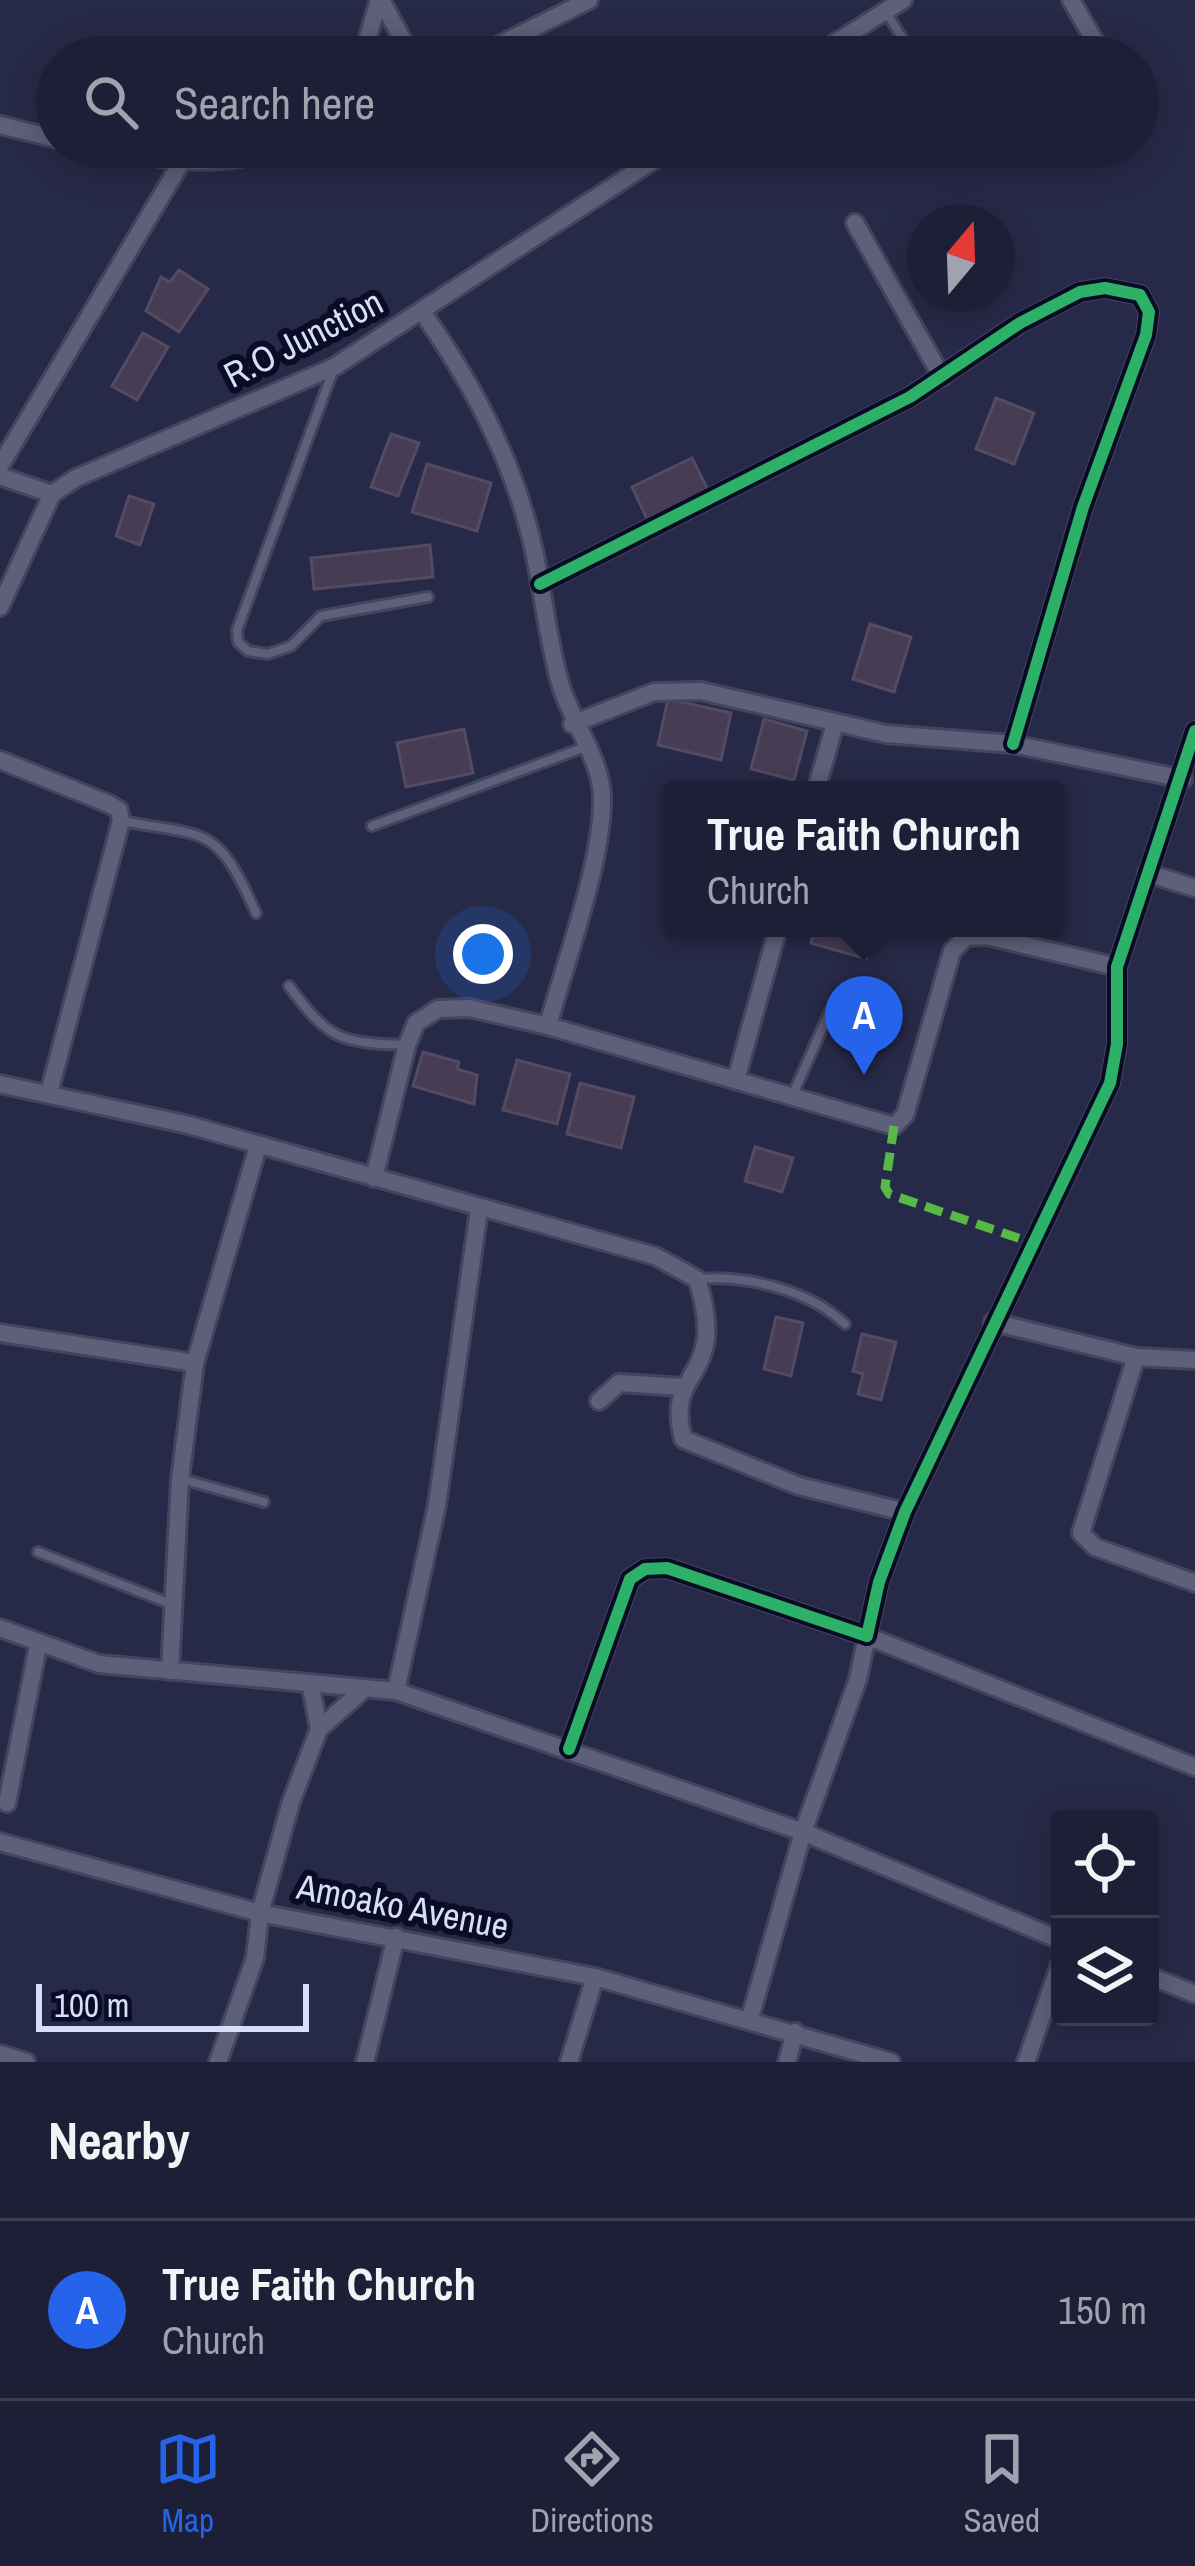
<!DOCTYPE html>
<style>
:root{--surface:#1d1f36;--page:#2a2c42;--text:#f1f3f6;--muted:#a0a2ad;--line:#3b3d51;--accent:#2563eb}
body{margin:0;font-family:"Archivo Narrow",sans-serif;background:var(--page);color:var(--text)}
.controls{position:absolute;right:36px;bottom:36px;display:grid;overflow:hidden;border-radius:12px;box-shadow:0 6px 30px #0003}
.controls button{width:108px;height:108px;display:grid;place-items:center;padding:0;border:0;border-bottom:3px solid var(--line);background:var(--surface);color:var(--text);font:60px sans-serif}
.compass{position:absolute;left:907px;top:204px;width:108px;height:108px;border-radius:50%;background:var(--surface);box-shadow:0 6px 30px #0003;rotate:19deg}
.scale{position:absolute;left:36px;bottom:30px;width:273px;box-sizing:border-box;padding-left:12px;border:6px solid #d7defb;border-top:0;font-size:33px;line-height:42px;white-space:nowrap;color:#d7defb;-webkit-text-stroke:9px #090c24;paint-order:stroke}
.you{position:absolute;left:483px;top:954px;width:42px;height:42px;margin:-30px;border:9px solid #fff;border-radius:50%;background:#1a73e8;box-shadow:0 0 0 18px #1a73e833}
.badge{display:grid;place-items:center;width:78px;height:78px;border-radius:50%;background:var(--accent);color:#fff;font-size:39px;font-weight:700}
.pin{position:absolute;translate:-50% -99px;filter:drop-shadow(0 3px 6px #0008)}
.pin::after{content:'';position:absolute;top:63px;width:42px;height:36px;background:inherit;clip-path:polygon(0 0,100% 0,50% 100%)}
.popup{position:absolute;left:663px;top:781px;width:402px;height:156px;box-sizing:border-box;display:grid;place-content:center;border-radius:12px;background:var(--surface);filter:drop-shadow(0 3px 9px #0005);font-size:39px;white-space:nowrap;color:var(--muted)}
.popup b{font-size:45px;color:var(--text)}
.popup::after{content:'';position:absolute;left:50%;top:100%;margin-left:-24px;border:24px solid transparent;border-top-color:var(--surface)}
.list{margin:0;padding:0;list-style:none}
h2{display:flex;justify-content:space-between;align-items:center;height:156px;margin:0;padding:0 48px;font-size:51px}
h2 small{font-size:39px;font-weight:400;color:var(--muted)}
.list li{display:grid;grid-template-columns:78px 1fr auto;gap:36px;align-items:center;box-sizing:border-box;height:180px;padding:0 48px;border-top:3px solid var(--line)}
.list b{display:block;font-size:45px;white-space:nowrap}
.list p{margin:0;font-size:39px;white-space:nowrap;color:var(--muted)}
.list em{font-size:39px;font-style:normal;color:var(--muted)}
.icon{flex:none;width:66px;height:66px;fill:none;stroke:currentColor;stroke-width:2;stroke-linecap:round;stroke-linejoin:round}
.map{position:relative;flex:none;width:1195px;height:2062px;overflow:hidden}
.search{position:absolute;background:var(--surface);box-shadow:0 6px 30px #0003;left:36px;right:36px;top:36px;height:132px;display:flex;align-items:center;gap:30px;box-sizing:border-box;padding:0 42px;border-radius:66px;color:var(--muted);font-size:45px}
.sheet{height:336px;background:var(--surface)}
nav{display:flex;justify-content:space-around;align-items:center;box-sizing:border-box;height:168px;border-top:3px solid var(--line);background:var(--surface);font-size:33px;color:var(--muted)}
nav a{display:grid;justify-items:center;gap:6px}
nav .on{color:var(--accent)}
.map>svg:first-child{display:block}
</style>
<div class="map">
<svg width="1195" height="2062" viewBox="0 0 1195 2062">
<rect width="100%" height="100%" fill="#272948"/>
<g fill="#463c54" stroke="#544b62" stroke-width="3">
<path d="M179,270L208,289L179,332L146,311L161,277L170,282Z"/>
<path d="M143,333L168,347L137,400L112,386Z"/>
<path d="M996,398L1034,413L1014,464L976,449Z"/>
<path d="M391,434L419,443L398,496L371,487Z"/>
<path d="M692,458L708,490L647,519L632,487Z"/>
<path d="M427,464L491,483L477,531L412,512Z"/>
<path d="M129,496L154,504L140,545L116,536Z"/>
<path d="M430,545L433,577L314,589L311,558Z"/>
<path d="M870,624L911,637L894,692L853,679Z"/>
<path d="M668,699L731,713L721,760L658,745Z"/>
<path d="M764,719L807,731L794,780L751,769Z"/>
<path d="M464,729L473,773L406,787L397,743Z"/>
<path d="M815,928H875L866,959L811,943Z"/>
<path d="M423,1052L459,1062L457,1069L477,1075L474,1104L413,1086Z"/>
<path d="M517,1060L570,1074L557,1124L503,1110Z"/>
<path d="M580,1083L634,1097L621,1148L567,1134Z"/>
<path d="M755,1147L793,1158L782,1192L745,1181Z"/>
<path d="M776,1317L803,1323L791,1376L764,1369Z"/>
<path d="M862,1334L896,1342L881,1400L858,1394L863,1374L853,1371Z"/>
</g>
<g fill="none" stroke-linecap="round" stroke-linejoin="round">
<defs>
<g id="lane">
<path d="M886,12L914,57"/>
<path d="M334,368L237,630L238,642L248,651L268,654L291,646L321,616L428,597"/>
<path d="M122,821C211,837 217,826 256,913"/>
<path d="M372,826L585,747"/>
<path d="M289,986C329,1040 340,1043 406,1045"/>
<path d="M793,1094L830,1011"/>
<path d="M698,1279C747,1275 809,1290 845,1324"/>
<path d="M182,1479L264,1502"/>
<path d="M38,1552L171,1604"/>
</g>
<g id="street">
<path d="M381,0L412,57"/>
<path d="M1071,0L1104,57"/>
<path d="M362,57L379,0"/>
<path d="M475,57L589,0"/>
<path d="M813,57L903,0"/>
<path d="M0,125L57,139"/>
<path d="M96,147C161,160 218,170 282,147"/>
<path d="M855,223L942,377"/>
<path d="M423,313C471,382 509,452 530,534C543,584 546,636 561,686C572,722 600,758 602,795C604,859 565,962 548,1026"/>
<path d="M0,466L181,163"/>
<path d="M0,476L52,494"/>
<path d="M540,584L910,397L1020,323L1080,292L1105,288L1140,295L1149,312L1146,335L1083,507L1013,744"/>
<path d="M0,607L52,494L76,478L334,367L674,147"/>
<path d="M572,724L654,692L701,691L886,734L1013,744L1183,779"/>
<path d="M0,760L109,804L119,810L121,821L49,1093"/>
<path d="M816,790L835,724"/>
<path d="M1147,873L1195,888"/>
<path d="M737,1076L778,928"/>
<path d="M0,1084L189,1125L655,1256L697,1279C703,1298 708,1318 706,1338C700,1383 669,1382 683,1439L799,1486L905,1512"/>
<path d="M374,1178L407,1045L416,1023L438,1009L469,1008L548,1026L894,1126L905,1115L952,951L966,937L987,936L1117,967"/>
<path d="M993,1322L1136,1357L1195,1360"/>
<path d="M0,1333L195,1363"/>
<path d="M1136,1357L1081,1533L1095,1547L1195,1583"/>
<path d="M599,1401L619,1383L684,1387"/>
<path d="M0,1628L99,1664L396,1691L803,1832L1060,1940"/>
<path d="M170,1671L180,1479L195,1363L258,1146"/>
<path d="M396,1691L437,1505L479,1210"/>
<path d="M319,1729L364,1689"/>
<path d="M569,1749L630,1579L645,1569L667,1568L867,1636L879,1582L905,1512L1110,1083L1117,1044V967L1195,731"/>
<path d="M7,1803L38,1646"/>
<path d="M0,1842L260,1913L595,1977L891,2062"/>
<path d="M1150,1976L1195,1994"/>
<path d="M750,2018L803,1832L858,1679L867,1636L1195,1767"/>
<path d="M0,2054L26,2062"/>
<path d="M218,2062L255,1958L260,1913L291,1802L319,1729L311,1687"/>
<path d="M365,2062L396,1937"/>
<path d="M569,2062L595,1977"/>
<path d="M787,2062L795,2032"/>
<path d="M1026,2062L1060,1964"/>
</g>
</defs>
<use href="#lane" stroke="#43445d" stroke-width="14"/>
<use href="#street" stroke="#43445d" stroke-width="22"/>
<use href="#lane" stroke="#5d6078" stroke-width="8"/>
<use href="#street" stroke="#5d6078" stroke-width="16"/>
<path stroke="#58b947" stroke-width="9" stroke-dasharray="18 9" stroke-linecap="butt" d="M894,1126L885,1187L889,1194L1030,1242"/>
<defs>
<g id="cycleway">
<path d="M540,584L910,397L1020,323L1080,292L1105,288L1140,295L1149,312L1146,335L1083,507L1013,744"/>
<path d="M569,1749L630,1579L645,1569L667,1568L867,1636L879,1582L905,1512L1110,1083L1117,1044V967L1195,731"/>
</g>
</defs>
<use href="#cycleway" stroke="#090c24" stroke-width="20"/>
<use href="#cycleway" stroke="#2db169" stroke-width="12"/>
</g>
<g text-anchor="middle" stroke-width="12" stroke-linejoin="round" paint-order="stroke">
<g font-size="36" fill="#d7defb" stroke="#090c24">
<text transform="translate(303 338) rotate(-27)" y="13">R.O Junction</text>
<text transform="translate(403 1906) rotate(11)" y="13">Amoako Avenue</text>
</g>
</g>
</svg>
<div class="controls">
<button><svg class="icon" aria-label="locate" viewBox="0 0 24 24"><circle cx="12" cy="12" r="6"/><path d="M12 2v4M12 18v4M2 12h4M18 12h4"/></svg></button>
<button><svg class="icon" aria-label="layers" viewBox="0 0 24 24"><path d="M12 4l9 5-9 5-9-5zM3 14l9 5 9-5"/></svg></button>
</div>
<svg class="compass" viewBox="-18 -18 36 36"><path d="M0-13l5 13h-10z" fill="#e53935"/><path d="M0 13l5-13h-10z" fill="#a0a2ad"/></svg>
<div class="scale">100 m</div>
<div class="you"></div>
<div class="pin badge" style="left:864px;top:1075px">A</div>
<div class="popup"><b>True Faith Church</b>Church</div>
<div class="search"><svg class="icon" aria-label="search" viewBox="0 0 24 24"><circle cx="10" cy="10" r="6"/><path d="M15 15l6 6"/></svg>Search here</div>
</div>
<section class="sheet">
<h2>Nearby<small></small></h2>
<ul class="list">
<li><span class="badge">A</span><div><b>True Faith Church</b><p>Church</p></div><em>150 m</em></li>
</ul>
</section>
<nav>
<a class="on"><svg class="icon" aria-label="map" viewBox="0 0 24 24"><path d="M3 6l6-2 6 2 6-2v14l-6 2-6-2-6 2zM9 4v14M15 6v14"/></svg>Map</a>
<a><svg class="icon" aria-label="directions" viewBox="0 0 24 24"><path d="M12 3l9 9-9 9-9-9zM9 14v-3h6M13 9l2 2-2 2"/></svg>Directions</a>
<a><svg class="icon" aria-label="saved" viewBox="0 0 24 24"><path d="M7 4h10v16l-5-4-5 4z"/></svg>Saved</a>
</nav>
